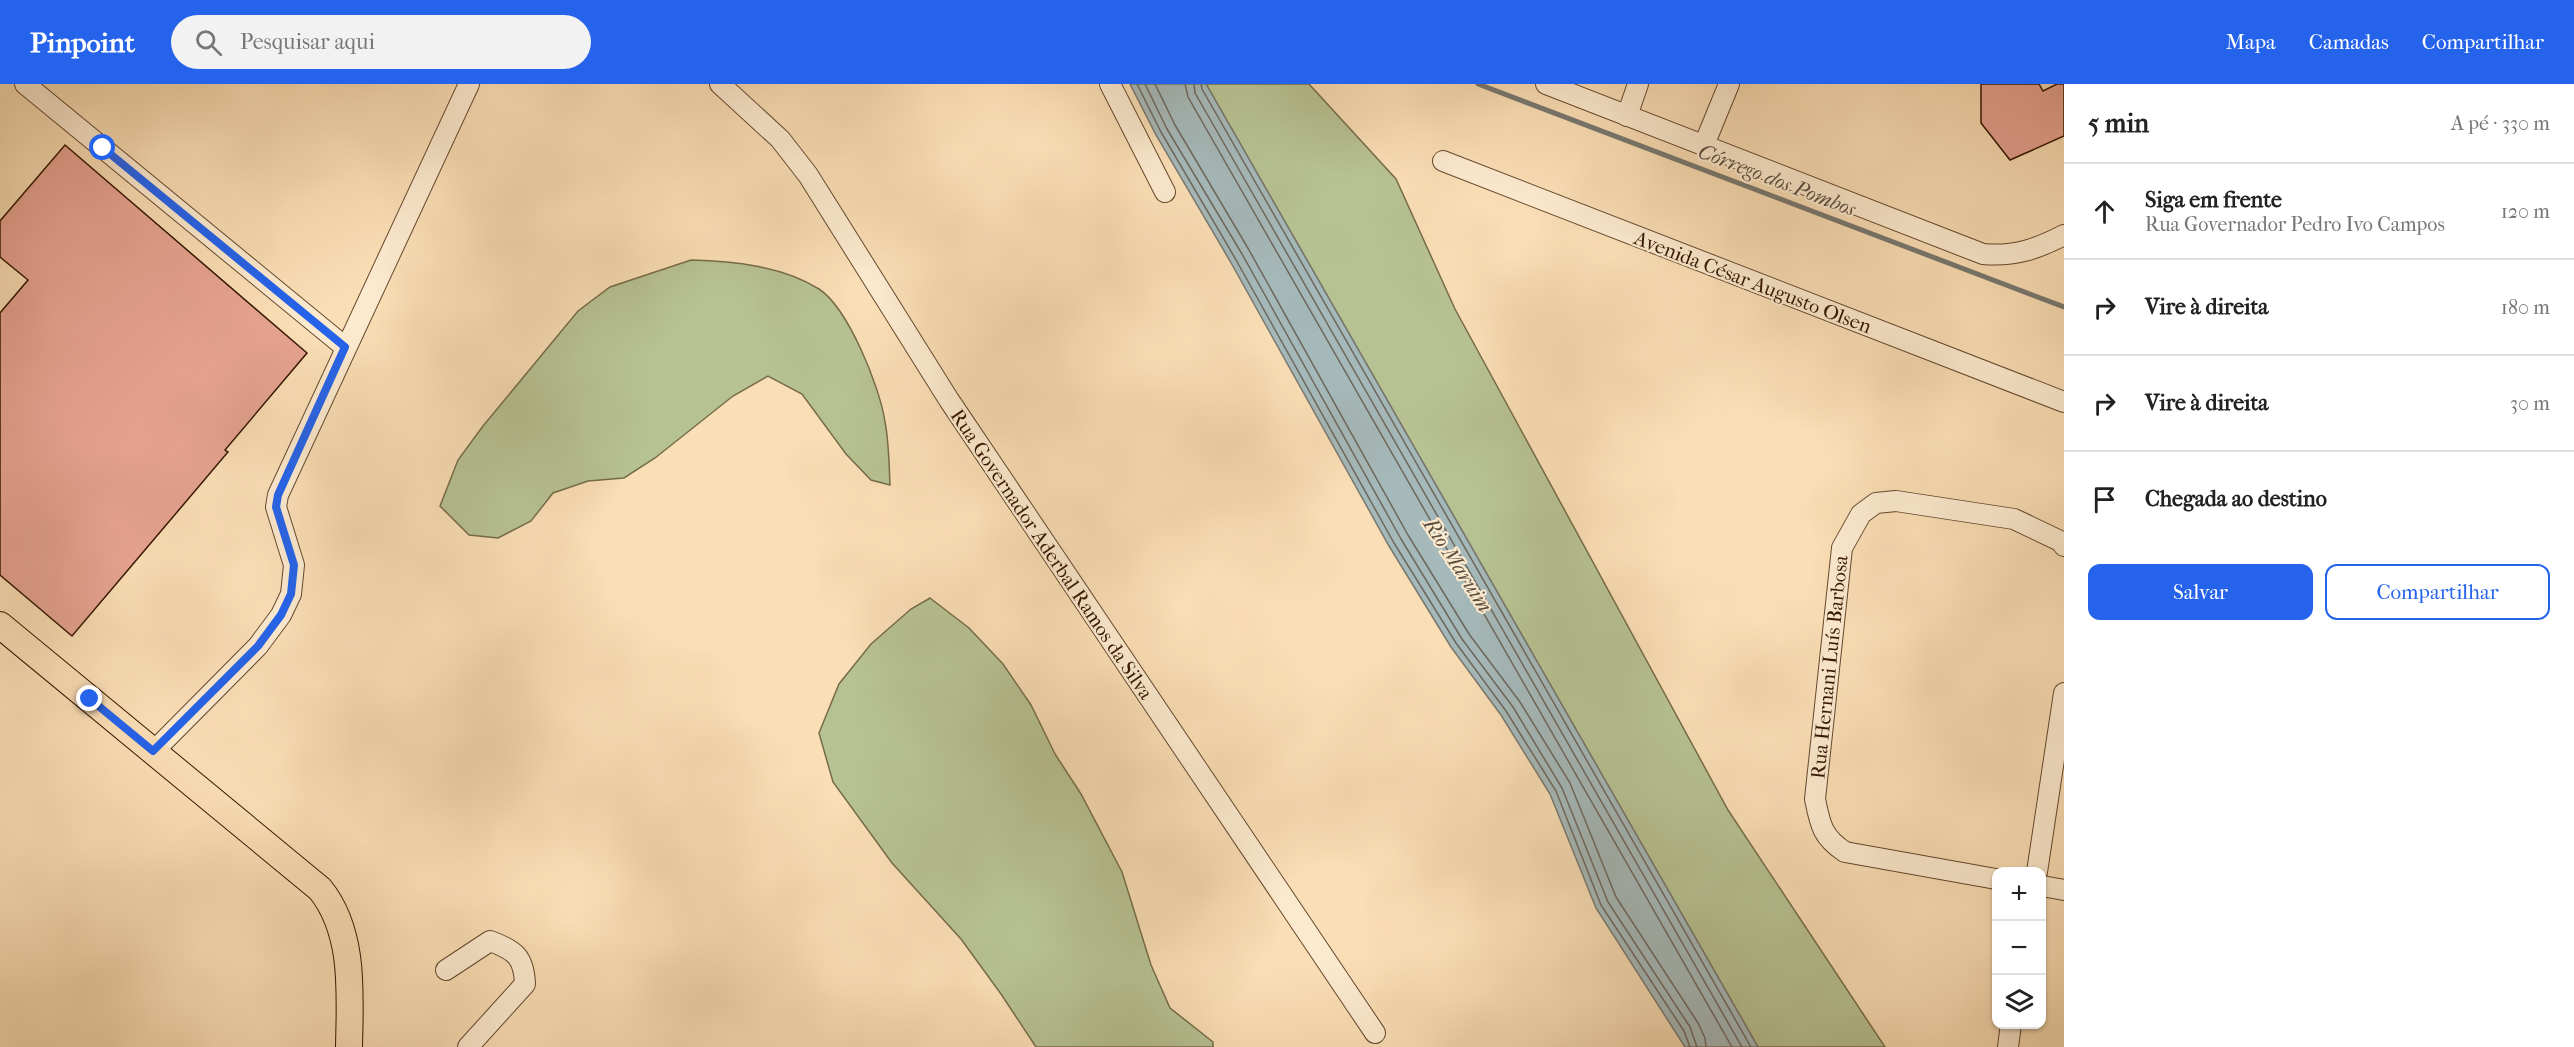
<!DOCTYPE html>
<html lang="pt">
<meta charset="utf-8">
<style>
:root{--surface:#fff;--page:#f2f2f2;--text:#222;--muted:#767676;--line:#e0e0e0;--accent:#2563eb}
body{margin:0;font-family:"IM FELL French Canon",serif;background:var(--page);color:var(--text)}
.controls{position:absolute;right:18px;bottom:18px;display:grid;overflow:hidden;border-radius:12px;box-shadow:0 2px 4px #0004}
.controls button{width:54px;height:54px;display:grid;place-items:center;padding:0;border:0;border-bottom:2px solid var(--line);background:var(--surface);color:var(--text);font:30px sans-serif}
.stop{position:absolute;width:18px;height:18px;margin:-14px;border:4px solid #2563eb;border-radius:50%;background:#fff}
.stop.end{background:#2563eb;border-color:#fff;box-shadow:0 2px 6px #0008}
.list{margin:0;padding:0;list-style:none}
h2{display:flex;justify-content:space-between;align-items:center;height:78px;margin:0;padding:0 24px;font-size:26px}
h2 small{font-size:20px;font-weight:400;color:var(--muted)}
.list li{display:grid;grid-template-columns:39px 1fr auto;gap:18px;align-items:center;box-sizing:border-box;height:96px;padding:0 24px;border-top:2px solid var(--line)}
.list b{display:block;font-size:22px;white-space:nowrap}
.list p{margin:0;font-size:20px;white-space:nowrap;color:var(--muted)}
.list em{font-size:20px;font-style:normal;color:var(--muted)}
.actions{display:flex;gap:12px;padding:18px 24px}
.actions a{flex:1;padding:14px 0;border:2px solid var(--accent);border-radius:12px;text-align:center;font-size:21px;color:var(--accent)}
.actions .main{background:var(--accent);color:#fff}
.icon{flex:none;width:33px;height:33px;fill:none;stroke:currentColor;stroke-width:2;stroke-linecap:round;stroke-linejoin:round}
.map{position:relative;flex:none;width:2064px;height:963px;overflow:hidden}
header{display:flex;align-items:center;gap:36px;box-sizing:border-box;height:84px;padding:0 30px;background:var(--accent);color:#fff}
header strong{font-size:28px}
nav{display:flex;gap:33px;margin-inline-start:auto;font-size:21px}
.search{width:420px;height:54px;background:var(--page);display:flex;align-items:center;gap:15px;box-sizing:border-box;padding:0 21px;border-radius:33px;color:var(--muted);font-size:22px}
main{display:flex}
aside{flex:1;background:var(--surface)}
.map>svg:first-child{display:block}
</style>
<header>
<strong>Pinpoint</strong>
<div class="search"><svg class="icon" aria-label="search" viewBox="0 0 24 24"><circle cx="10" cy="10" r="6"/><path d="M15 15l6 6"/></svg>Pesquisar aqui</div>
<nav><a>Mapa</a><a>Camadas</a><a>Compartilhar</a></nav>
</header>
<main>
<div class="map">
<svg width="2064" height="963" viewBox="0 0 2064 963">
<rect width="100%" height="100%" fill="#fadeb5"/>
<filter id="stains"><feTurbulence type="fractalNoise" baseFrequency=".00333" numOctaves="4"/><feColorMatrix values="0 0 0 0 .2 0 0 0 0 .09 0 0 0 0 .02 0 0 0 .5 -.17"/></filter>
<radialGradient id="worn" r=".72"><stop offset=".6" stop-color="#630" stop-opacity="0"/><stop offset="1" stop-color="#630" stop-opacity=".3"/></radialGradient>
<g fill="#b7c292" stroke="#766c4a" stroke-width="1.5">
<path d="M1206,0H1309L1396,95L1455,225L1728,726L1885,963H1758Z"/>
<path d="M691,176C733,177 782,182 819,205C848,224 880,303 885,338C889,358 889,380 890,401L871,396L846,370L802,310L768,292L733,312L655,374L624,394L588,397L553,409L531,437L498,454L469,451L440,422L458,376L483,342L578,227L610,203Z"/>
<path d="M930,514L969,544L1003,580L1031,621L1055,670L1081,710L1122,788L1151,881L1170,924L1213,958V963H1036L1001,910L961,855L892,779L833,698L819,649L839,600L871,560L911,525Z"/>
</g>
<path fill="#a5b9ba" stroke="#787870" stroke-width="1.5" d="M1130,0H1206L1758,963H1685L1596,824L1550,710L1501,631L1451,563L1389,462L1230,177L1156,51Z"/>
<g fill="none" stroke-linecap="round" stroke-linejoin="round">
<g stroke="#6d685e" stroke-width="1.5">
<path d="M1137,0L1161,48L1235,174L1394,459L1456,559L1506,627L1556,707L1601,821L1684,947L1690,963"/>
<path d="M1145,0L1167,45L1242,170L1401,455L1462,555L1513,623L1562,704L1608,818L1690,943L1697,963"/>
<path d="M1155,0L1175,41L1249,166L1408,451L1469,550L1520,618L1570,699L1616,813L1698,939L1705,954L1706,963"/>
<path d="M1185,0L1188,13L1732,963"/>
<path d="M1194,0L1195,9L1742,963"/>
<path d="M1201,0L1202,5L1751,963"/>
</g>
<path stroke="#787870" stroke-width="5" d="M1478,0L2064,223"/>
</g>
<g fill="#e6a391" stroke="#351601" stroke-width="1.5">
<path d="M1981,0H2039L2043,7L2057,0H2064V52L2010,76L1981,39Z"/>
<path d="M65,61L307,269L225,366L228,368L72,552L0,491V229L28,196L0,173V137Z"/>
</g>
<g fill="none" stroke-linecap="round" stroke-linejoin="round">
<defs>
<g id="minor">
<path d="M25,0L345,263"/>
<path d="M720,0L780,55L808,91L949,316L1375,949"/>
<path d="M1110,0L1165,108"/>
<path d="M1546,0L1983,170C2014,173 2037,165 2064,151"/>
<path d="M1627,32L1638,0"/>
<path d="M1704,61L1729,0"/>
<path d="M1443,77L2064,318"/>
<path d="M154,667L258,562L281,531L291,510L294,481L276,423L278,411L469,0"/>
<path d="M2037,788L2064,609"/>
<path d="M1996,795L1845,768C1822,753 1820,740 1815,715L1842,464L1861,430L1876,419L1896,417L2014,435L2060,457L2064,462"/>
<path d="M2042,802L2064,806"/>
<path d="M446,886L490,857C515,866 524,873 525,900L468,963"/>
<path d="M2008,963L2011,940"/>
</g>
<path id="major" d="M0,541L320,805C355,848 350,910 349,963"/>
</defs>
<use href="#minor" stroke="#66482e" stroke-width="22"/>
<use href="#major" stroke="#351601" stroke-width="28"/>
<use href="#minor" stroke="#fceacf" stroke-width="20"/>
<use href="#major" stroke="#fadeb5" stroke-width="26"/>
</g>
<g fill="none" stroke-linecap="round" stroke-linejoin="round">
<path stroke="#2563eb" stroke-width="8" d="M90,615L153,667L258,562L281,531L291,510L294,481L276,423L278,411L345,263L103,64"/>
</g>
<g text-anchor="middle" stroke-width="4.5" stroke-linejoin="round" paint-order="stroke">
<g font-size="20" fill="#351601" stroke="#fceacf">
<text transform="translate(1753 198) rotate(21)" y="7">Avenida César Augusto Olsen</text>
<text transform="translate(1052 470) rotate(56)" y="7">Rua Governador Aderbal Ramos da Silva</text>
<text transform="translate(1829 583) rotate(-84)" y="7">Rua Hernani Luís Barbosa</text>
</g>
<g font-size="21" font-style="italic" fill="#5c4f42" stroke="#fceacf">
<text transform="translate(1777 96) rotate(21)" y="7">Córrego dos Pombos</text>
<text transform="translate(1458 481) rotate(57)" y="7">Rio Maruim</text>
</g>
</g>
<rect width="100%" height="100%" filter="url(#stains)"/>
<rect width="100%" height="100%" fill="url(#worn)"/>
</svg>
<div class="controls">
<button>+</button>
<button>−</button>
<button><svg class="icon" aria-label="layers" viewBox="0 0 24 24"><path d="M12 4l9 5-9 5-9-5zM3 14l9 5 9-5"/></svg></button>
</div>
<div class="stop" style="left:103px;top:64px"></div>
<div class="stop end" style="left:90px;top:615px"></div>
</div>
<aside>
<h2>5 min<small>A pé · 330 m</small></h2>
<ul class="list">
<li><svg class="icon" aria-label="ahead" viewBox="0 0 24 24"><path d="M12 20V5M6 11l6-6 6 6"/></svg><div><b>Siga em frente</b><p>Rua Governador Pedro Ivo Campos</p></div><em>120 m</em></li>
<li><svg class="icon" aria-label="right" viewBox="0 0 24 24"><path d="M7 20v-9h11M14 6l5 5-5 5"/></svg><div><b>Vire à direita</b></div><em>180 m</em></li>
<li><svg class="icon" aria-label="right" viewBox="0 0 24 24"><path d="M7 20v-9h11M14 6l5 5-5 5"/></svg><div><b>Vire à direita</b></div><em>30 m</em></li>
<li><svg class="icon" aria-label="arrive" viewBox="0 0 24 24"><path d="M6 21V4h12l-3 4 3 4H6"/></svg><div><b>Chegada ao destino</b></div></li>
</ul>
<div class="actions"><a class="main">Salvar</a><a>Compartilhar</a></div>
</aside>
</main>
